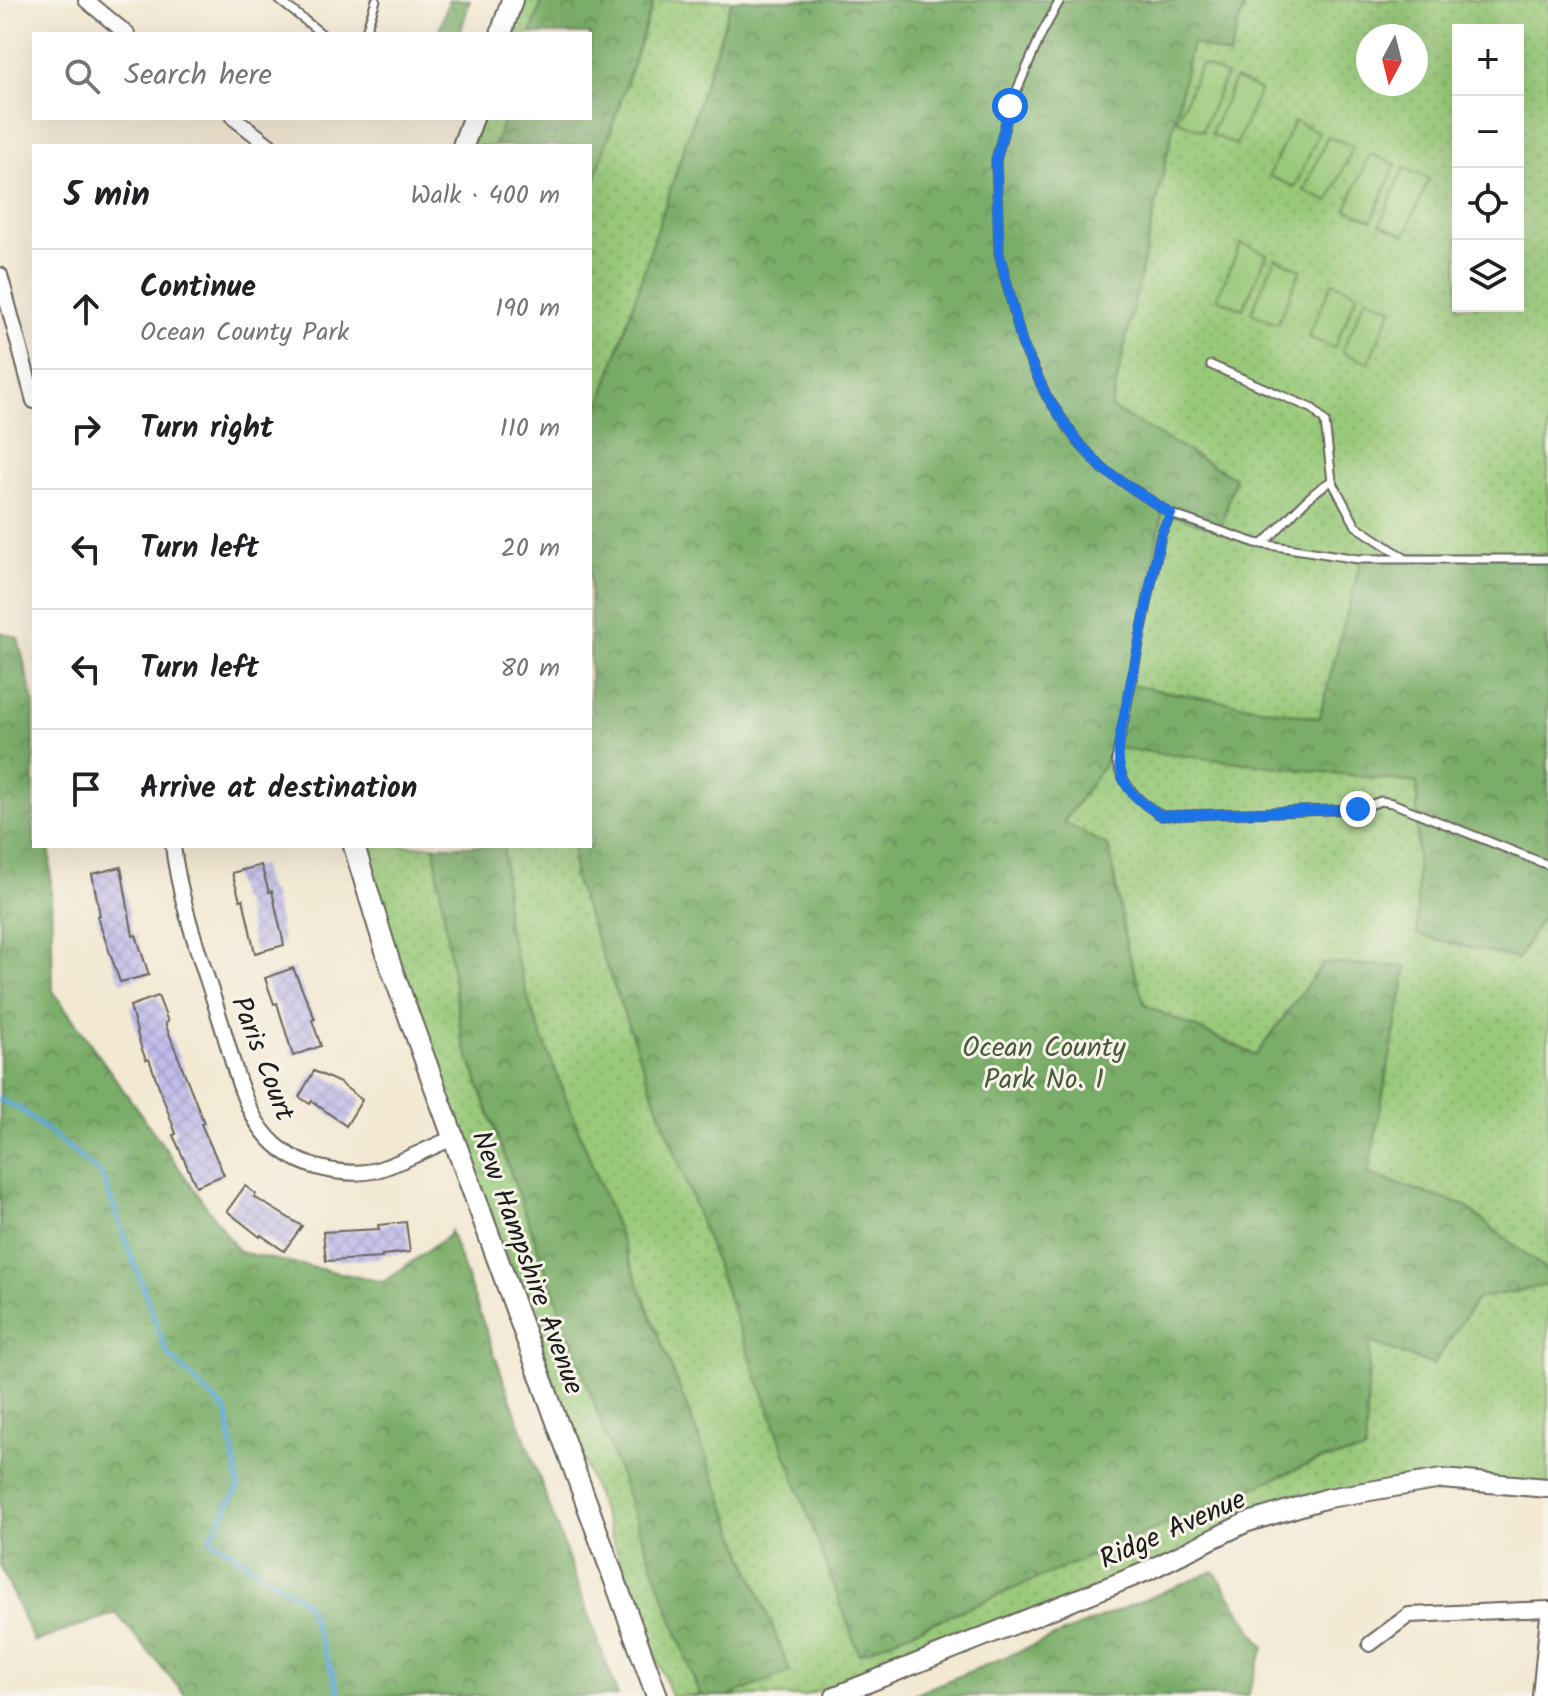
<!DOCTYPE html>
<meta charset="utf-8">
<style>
:root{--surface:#fff;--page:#f2f2f2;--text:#202124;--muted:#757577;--line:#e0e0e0}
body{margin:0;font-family:Kalam,sans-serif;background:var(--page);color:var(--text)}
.controls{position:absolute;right:24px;top:24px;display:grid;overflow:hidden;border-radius:0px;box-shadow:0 8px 32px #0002}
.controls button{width:72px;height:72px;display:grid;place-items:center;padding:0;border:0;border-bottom:2px solid var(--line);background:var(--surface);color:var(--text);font:40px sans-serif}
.compass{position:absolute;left:1356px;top:24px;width:72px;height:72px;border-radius:50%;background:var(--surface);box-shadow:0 8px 32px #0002;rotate:187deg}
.stop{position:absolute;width:24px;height:24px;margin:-18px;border:6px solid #1a73e8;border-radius:50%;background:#fff}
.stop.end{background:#1a73e8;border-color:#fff;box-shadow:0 2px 8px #0008}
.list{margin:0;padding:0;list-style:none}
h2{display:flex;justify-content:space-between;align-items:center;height:104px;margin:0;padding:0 32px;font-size:34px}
h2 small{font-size:26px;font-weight:400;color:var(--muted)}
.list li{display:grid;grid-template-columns:52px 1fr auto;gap:24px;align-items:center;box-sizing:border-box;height:120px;padding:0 32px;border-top:2px solid var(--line)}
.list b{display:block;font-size:30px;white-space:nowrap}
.list p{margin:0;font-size:26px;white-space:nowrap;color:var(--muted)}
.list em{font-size:26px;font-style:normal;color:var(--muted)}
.icon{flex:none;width:44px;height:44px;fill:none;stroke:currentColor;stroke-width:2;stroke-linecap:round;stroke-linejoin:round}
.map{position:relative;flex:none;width:1548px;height:1696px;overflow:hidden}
.search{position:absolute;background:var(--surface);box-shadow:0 8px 32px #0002;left:32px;top:32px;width:560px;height:88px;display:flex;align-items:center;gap:20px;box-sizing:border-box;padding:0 28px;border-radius:0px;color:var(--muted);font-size:30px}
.panel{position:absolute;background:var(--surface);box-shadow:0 8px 32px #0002;left:32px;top:144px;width:560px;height:704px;border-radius:0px}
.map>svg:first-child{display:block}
</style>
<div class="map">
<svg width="1548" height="1696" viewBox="0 0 1548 1696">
<defs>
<pattern id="green-dots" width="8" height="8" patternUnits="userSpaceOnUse" patternTransform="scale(2)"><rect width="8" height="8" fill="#98c979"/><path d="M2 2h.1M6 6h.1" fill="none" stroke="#82ac68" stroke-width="1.8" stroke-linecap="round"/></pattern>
<pattern id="forest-crowns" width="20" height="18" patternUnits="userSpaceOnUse" patternTransform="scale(2)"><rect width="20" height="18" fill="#7aad69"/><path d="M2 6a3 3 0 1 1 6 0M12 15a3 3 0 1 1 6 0" fill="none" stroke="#638c56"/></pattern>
<pattern id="building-cross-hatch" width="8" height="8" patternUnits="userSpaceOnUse" patternTransform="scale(2)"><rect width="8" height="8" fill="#c1bcea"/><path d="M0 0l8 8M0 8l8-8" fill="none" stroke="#a5a1c8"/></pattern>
</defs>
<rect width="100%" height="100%" fill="#f7f3e8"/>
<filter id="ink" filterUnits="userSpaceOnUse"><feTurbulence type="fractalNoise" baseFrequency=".0125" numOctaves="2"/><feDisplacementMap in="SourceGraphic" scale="16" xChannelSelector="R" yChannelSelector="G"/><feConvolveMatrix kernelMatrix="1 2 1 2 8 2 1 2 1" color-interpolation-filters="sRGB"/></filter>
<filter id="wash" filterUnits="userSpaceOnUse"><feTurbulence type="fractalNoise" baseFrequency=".006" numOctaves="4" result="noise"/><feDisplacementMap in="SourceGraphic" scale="32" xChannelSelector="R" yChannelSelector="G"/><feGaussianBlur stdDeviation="1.8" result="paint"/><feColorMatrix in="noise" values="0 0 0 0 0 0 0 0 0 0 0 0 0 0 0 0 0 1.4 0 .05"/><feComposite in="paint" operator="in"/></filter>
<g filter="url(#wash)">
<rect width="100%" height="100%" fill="#f3e9d3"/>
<path fill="url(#green-dots)" stroke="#5a724a" stroke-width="2" fill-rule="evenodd" d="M512,0H1548V1487L1442,1479L1328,1498L1145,1572L804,1696H671L398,963L365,846H590V146H463L473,118H590V34H501ZM1458,30H1518V306H1458ZM1368,36H1416V84H1368Z"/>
<g fill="url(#forest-crowns)" stroke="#4b6442" stroke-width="2">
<path d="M449,0H470L460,34H438Z"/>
<path d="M542,0H654L590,194V146H495L504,118H590V34H531Z"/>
<path d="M732,0H1246L1229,56L1192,43L1111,408L1235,478L1220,531L1163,511L1129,685L1319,718L1363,553L1548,554V906L1518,959L1417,935V783L1116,748L1064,822L1109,847L1127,948L1145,1005L1256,1055L1323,963L1407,967L1368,1174L1465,1206L1548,1272V1285L1477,1299L1433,1365L1370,1342L1365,1452L1316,1461L859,1654L574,878L573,846H590V436Z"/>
<path d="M0,632L18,638L34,704V846H50L53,991L239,1252L383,1282L448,1236L450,1231L618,1696H186L116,1613L34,1642L0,1565Z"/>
<path d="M434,846H504L506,922L531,1008L790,1672L729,1696H700L462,1039Z"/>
<path d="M1214,1571L1264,1648L1247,1696H910Z"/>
</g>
<g fill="#98c979" stroke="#5a724a" stroke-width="2">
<path d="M1201,64L1226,75L1202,131L1177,120Z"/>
<path d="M1235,79L1260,90L1236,145L1211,134Z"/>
<path d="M1294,121L1319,132L1295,187L1269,176Z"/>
<path d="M1328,136L1353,147L1329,202L1304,191Z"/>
<path d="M1370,154L1396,164L1372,220L1346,209Z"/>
<path d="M1404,168L1429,179L1405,235L1380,224Z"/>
<path d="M1241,243L1267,254L1243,309L1217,298Z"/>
<path d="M1275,258L1301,269L1277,324L1251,313Z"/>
<path d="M1332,282L1358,293L1334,348L1308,337Z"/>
<path d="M1366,297L1392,308L1368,363L1342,352Z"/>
</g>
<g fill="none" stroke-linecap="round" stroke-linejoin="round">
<path stroke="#58a5d1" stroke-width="5" d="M0,1100L19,1108L102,1175L167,1353L227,1412L239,1487L210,1538L306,1603L341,1696"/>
</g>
<g id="blocks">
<g fill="url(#building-cross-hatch)">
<path d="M261,865L269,892L272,891L284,945L255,953L243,899L240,900L232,873Z"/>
<path d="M121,867L133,936L136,935L149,975L120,982L97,916L100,915L92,874Z"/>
<path d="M293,968L315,1019L312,1020L321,1046L293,1056L277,1003L274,1004L265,978Z"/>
<path d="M158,996L168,1022L165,1023L204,1123L201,1124L224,1175L196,1186L173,1135L176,1134L149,1059L146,1060L141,1047L130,1006Z"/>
<path d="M314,1071L340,1083L362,1100L346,1126L312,1101L310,1104L299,1097Z"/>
<path d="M245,1186L256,1194L254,1197L302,1226L284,1251L261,1235L260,1237L227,1211Z"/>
<path d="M406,1222L410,1252L382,1255V1258L326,1261L323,1232L379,1229L378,1225Z"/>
</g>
</g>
</g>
<g filter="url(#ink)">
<use href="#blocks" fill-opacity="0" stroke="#67645c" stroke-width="2"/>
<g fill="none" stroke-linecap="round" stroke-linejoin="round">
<defs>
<g id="service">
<path d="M279,0L322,34"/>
<path d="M1060,0L1042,33L1010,106L996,160L999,253L1022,343L1046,395L1077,441L1103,469L1171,514L1256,543L1358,559H1548"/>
<path d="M365,34L376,0"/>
<path d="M1211,365L1313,409L1325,422L1332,481"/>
<path d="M1171,514L1161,534L1116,760C1124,788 1138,801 1162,816L1358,809L1381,801L1392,803L1548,865"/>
<path d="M1263,544C1282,526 1312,490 1332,481L1356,526L1403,557"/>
</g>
<g id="minor">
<path d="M86,0L127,34"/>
<path d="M234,118L270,146"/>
<path d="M0,275L34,401"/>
<path d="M173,846C180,904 202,961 219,1016C240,1080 246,1149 320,1168C340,1173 361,1175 380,1169C405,1161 429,1148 453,1138"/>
<path d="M1370,1644L1409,1615L1548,1609"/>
<path d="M1540,1696L1548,1616"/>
</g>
<path id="tertiary" d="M835,1696L1145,1572L1245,1523L1328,1498L1442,1479L1548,1488"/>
<g id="secondary">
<path d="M501,34L512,0"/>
<path d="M463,146L473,118"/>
<path d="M354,846L390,964L657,1696"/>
</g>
</defs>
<use href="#service" stroke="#67645c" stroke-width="11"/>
<use href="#minor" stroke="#67645c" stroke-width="18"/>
<use href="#tertiary" stroke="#67645c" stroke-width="22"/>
<use href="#secondary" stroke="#67645c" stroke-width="24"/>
<use href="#service" stroke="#fff" stroke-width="7"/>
<use href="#minor" stroke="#fff" stroke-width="14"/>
<use href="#tertiary" stroke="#fff" stroke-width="18"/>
<use href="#secondary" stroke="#fff" stroke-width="20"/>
</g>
</g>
<g fill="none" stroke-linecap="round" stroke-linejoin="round" filter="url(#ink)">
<path stroke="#1a73e8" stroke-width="10" d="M1010,106L996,160L999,253L1022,343L1046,395L1077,441L1103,469L1171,514L1161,534L1120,736C1114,778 1127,795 1162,816L1358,809"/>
</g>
<g text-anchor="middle" stroke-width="6" stroke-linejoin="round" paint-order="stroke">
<g font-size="28" fill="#47593d" stroke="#f7f3e8">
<text x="1044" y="1056">Ocean County<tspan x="1044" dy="32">Park No. 1</tspan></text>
</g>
<g font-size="28" fill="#1c1c1c" stroke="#f7f3e8">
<text transform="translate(264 1058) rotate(69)" y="10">Paris Court</text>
<text transform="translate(529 1262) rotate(70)" y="10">New Hampshire Avenue</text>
<text transform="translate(1172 1528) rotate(-24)" y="10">Ridge Avenue</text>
</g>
</g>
</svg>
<div class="controls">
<button>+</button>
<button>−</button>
<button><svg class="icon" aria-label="locate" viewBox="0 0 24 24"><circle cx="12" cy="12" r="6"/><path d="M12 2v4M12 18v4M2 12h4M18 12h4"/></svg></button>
<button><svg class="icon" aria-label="layers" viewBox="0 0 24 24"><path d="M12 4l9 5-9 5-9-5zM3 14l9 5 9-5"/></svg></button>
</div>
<svg class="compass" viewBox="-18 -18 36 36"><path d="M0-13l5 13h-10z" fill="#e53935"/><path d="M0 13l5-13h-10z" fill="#757577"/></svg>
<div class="stop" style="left:1010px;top:106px"></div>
<div class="stop end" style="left:1358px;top:809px"></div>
<div class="search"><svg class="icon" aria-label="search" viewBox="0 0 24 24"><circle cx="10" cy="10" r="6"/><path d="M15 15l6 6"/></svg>Search here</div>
<section class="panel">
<h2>5 min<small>Walk · 400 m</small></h2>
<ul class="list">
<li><svg class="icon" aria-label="ahead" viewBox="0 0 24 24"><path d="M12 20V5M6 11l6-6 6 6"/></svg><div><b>Continue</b><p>Ocean County Park</p></div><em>190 m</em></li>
<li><svg class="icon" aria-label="right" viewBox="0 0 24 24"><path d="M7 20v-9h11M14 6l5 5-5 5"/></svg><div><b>Turn right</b></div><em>110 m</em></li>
<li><svg class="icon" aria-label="left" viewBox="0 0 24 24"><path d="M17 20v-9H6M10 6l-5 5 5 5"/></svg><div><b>Turn left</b></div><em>20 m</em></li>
<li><svg class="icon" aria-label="left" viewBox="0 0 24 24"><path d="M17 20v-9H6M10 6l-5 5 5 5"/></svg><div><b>Turn left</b></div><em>80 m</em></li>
<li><svg class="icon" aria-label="arrive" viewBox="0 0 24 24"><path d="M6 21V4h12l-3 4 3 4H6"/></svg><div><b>Arrive at destination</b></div></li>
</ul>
</section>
</div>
